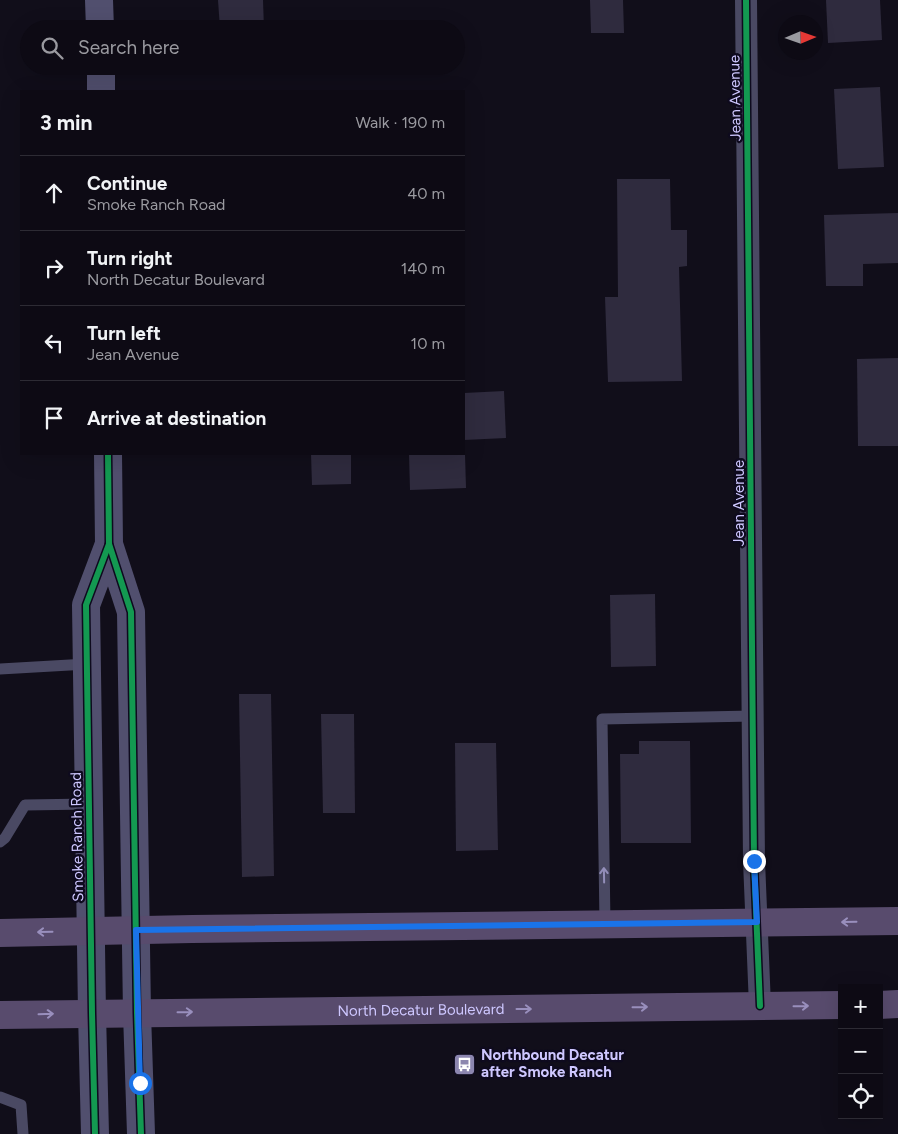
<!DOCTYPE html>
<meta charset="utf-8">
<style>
:root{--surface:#0d0a14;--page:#1b1822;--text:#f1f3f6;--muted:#9a9aa0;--line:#2d2b34}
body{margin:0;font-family:Figtree,sans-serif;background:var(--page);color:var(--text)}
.controls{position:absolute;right:15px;bottom:15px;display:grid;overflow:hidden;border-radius:0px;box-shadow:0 5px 20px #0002}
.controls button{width:45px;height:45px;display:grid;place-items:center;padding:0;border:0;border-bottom:1px solid var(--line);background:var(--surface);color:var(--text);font:25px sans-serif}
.compass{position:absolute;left:778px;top:15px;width:45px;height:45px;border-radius:50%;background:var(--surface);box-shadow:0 5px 20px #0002;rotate:88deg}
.stop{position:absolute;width:15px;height:15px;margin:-11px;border:4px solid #1a73e8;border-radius:50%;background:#fff}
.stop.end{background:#1a73e8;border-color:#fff;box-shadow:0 1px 5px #0008}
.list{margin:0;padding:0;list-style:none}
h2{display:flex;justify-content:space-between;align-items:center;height:65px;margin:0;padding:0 20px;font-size:21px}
h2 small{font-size:16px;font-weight:400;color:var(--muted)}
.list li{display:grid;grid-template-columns:32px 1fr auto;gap:15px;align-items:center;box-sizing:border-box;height:75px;padding:0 20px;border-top:1px solid var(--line)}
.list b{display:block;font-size:19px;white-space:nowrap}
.list p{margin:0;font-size:16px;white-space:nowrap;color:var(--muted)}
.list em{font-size:16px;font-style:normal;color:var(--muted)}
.icon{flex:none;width:28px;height:28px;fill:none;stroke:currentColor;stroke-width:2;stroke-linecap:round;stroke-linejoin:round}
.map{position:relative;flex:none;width:898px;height:1134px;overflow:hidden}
.search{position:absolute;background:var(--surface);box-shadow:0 5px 20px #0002;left:20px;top:20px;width:445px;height:55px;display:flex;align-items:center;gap:12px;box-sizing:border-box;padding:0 18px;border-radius:28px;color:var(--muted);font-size:19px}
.panel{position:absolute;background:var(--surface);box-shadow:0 5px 20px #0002;left:20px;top:90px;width:445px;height:365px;border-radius:0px}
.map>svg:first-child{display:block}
</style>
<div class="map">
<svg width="898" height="1134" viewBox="0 0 898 1134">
<rect width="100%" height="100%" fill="#110e1a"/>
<g fill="#2f2b3e">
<path d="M218,0H263L264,29H220Z"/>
<path d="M590,0H623L624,33H591Z"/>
<path d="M826,0H880L882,40L828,43Z"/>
<path d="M880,87L884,167L838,169L834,89Z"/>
<path d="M617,179H670L671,230H687V266L679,267L682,381L608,382L605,297H618Z"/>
<path d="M898,213V263L863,264V286H826L824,215Z"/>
<path d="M898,358V446H858L857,359Z"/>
<path d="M504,391L506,438L464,440V393Z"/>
<path d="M311,454H351V484L312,485Z"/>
<path d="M409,454H465L466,488L410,490Z"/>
<path d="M655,594L656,666L611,667L610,595Z"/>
<path d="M239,694H271L274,876L242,877Z"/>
<path d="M321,714H354L355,813H323Z"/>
<path d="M639,741H690L691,843H621L620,754H639Z"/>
<path d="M455,743H496L498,850L456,851Z"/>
</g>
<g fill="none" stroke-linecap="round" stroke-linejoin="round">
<g stroke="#4a4963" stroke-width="11">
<path d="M0,669L87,664"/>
<path d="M0,842L5,838L25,805L89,804"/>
<path d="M605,924L602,719L753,716"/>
<path d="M0,1097L21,1105L23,1134"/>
</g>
<path stroke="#4a4963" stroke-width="22" d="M746,0L754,861L760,1006"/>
<g stroke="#514f6e" stroke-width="28">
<path d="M99,0L100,29"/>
<path d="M101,66V91"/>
<path d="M108,454L109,544L131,612L137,1013L141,1134"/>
<path d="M95,1134L92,1013L86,605L109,544"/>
</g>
<g stroke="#584b6d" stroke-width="28">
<path d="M0,933L192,929L898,921"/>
<path d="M879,1005L898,1004"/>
<path id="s1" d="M0,1015L842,1005"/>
</g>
<defs>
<g id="cycleway">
<path d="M746,0L754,861L760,1006"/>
<path d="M108,454L109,544L131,612L137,1013L141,1134"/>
<path d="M95,1134L92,1013L86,605L109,544"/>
</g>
</defs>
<use href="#cycleway" stroke="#0e0a1e" stroke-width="9"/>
<use href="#cycleway" stroke="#139951" stroke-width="6"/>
</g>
<defs><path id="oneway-shaft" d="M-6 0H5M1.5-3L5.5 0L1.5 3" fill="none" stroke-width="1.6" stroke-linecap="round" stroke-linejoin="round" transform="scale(1.25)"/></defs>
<use stroke="#938eb9" href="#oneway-shaft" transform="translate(604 875) rotate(-91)"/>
<g stroke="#998fbd">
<use href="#oneway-shaft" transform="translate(849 922) rotate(179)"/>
<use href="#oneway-shaft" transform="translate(45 932) rotate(179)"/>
<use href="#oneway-shaft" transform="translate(801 1006) rotate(-1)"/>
<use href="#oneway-shaft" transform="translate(640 1007) rotate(-1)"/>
<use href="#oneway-shaft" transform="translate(524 1009)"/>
<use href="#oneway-shaft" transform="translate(185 1012) rotate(-1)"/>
<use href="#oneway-shaft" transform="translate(46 1014) rotate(-2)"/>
</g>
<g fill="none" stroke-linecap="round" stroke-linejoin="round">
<path stroke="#1a73e8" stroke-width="6" d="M140,1083L136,930L757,922L754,861"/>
</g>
<defs>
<symbol id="bus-square" viewBox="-11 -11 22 22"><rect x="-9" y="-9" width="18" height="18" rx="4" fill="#8c86af" stroke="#0e0a1e"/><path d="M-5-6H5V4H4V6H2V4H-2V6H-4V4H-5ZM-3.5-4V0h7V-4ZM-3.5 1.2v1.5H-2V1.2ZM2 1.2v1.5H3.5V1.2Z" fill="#fff"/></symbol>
</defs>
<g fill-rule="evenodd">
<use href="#bus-square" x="452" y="1052" width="25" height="25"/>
</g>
<g text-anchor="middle" stroke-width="4.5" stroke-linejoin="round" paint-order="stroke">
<g font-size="15" fill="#cec7ff" stroke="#0e0a1e">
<text transform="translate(735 98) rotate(-91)" y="5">Jean Avenue</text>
<text transform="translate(739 503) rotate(-90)" y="5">Jean Avenue</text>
<text transform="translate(77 837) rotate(-91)" y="5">Smoke Ranch Road</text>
<text dy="5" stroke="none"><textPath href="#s1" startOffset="421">North Decatur Boulevard</textPath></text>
</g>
<g font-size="15" font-weight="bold" fill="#cec7ff" stroke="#0e0a1e" text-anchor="start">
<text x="481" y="1060">Northbound Decatur<tspan x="481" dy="17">after Smoke Ranch</tspan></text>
</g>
</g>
</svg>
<div class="controls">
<button>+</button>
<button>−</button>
<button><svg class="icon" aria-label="locate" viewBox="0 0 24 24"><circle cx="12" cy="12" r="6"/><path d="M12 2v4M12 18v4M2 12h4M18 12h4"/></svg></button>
</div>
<svg class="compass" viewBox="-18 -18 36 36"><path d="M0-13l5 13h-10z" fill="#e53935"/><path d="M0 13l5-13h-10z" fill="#9a9aa0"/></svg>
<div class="stop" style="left:140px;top:1083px"></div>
<div class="stop end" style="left:754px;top:861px"></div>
<div class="search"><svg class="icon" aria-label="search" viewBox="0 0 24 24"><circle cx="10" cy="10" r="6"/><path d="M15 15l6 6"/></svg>Search here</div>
<section class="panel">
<h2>3 min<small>Walk · 190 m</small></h2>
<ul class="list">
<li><svg class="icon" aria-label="ahead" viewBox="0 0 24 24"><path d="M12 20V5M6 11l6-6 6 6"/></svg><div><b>Continue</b><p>Smoke Ranch Road</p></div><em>40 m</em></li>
<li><svg class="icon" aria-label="right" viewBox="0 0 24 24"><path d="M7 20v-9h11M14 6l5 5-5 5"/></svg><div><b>Turn right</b><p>North Decatur Boulevard</p></div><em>140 m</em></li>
<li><svg class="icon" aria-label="left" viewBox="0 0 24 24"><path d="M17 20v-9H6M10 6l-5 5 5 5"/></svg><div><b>Turn left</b><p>Jean Avenue</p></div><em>10 m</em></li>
<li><svg class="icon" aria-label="arrive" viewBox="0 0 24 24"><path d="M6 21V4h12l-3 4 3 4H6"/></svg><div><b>Arrive at destination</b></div></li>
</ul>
</section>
</div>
